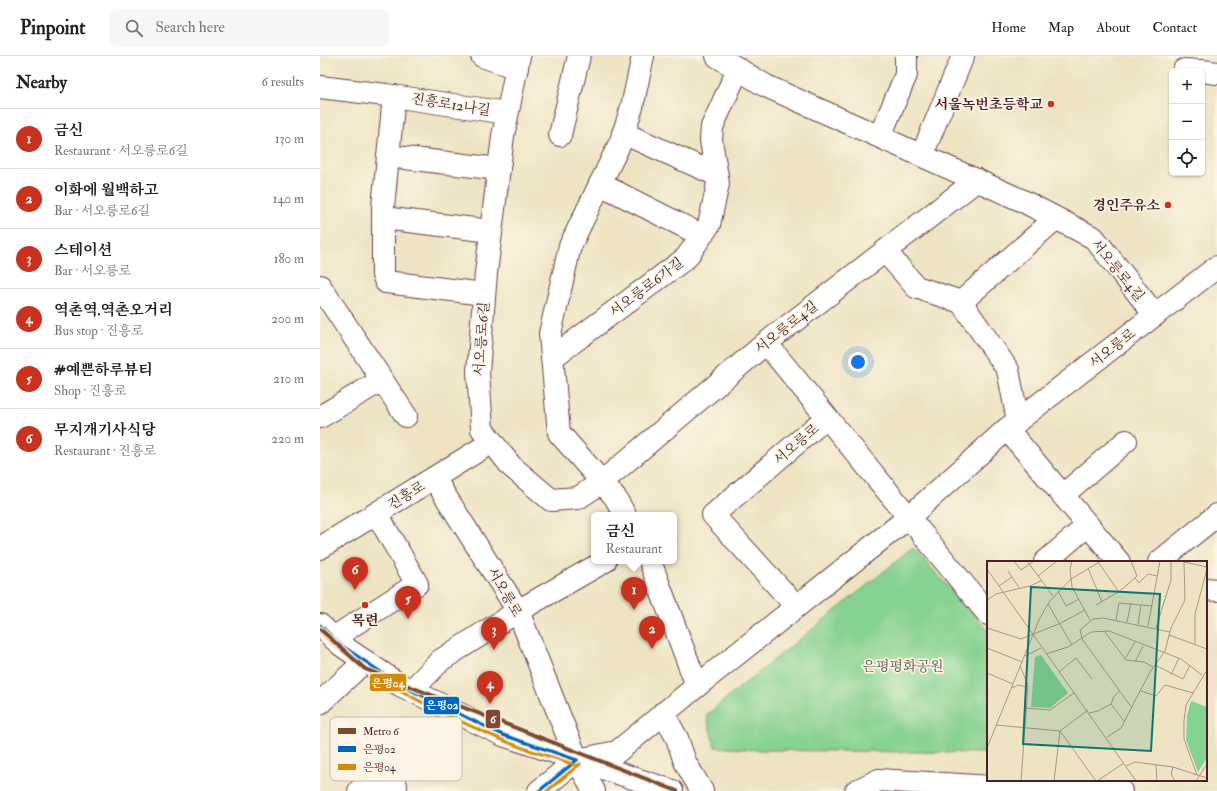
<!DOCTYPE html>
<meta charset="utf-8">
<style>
:root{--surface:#fff;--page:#f6f6f6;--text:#202124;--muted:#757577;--line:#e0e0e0;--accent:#c8321e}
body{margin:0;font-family:"IM FELL Double Pica","Noto Serif KR",serif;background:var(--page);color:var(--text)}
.controls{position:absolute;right:12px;top:12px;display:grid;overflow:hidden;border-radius:6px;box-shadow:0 1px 3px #0004}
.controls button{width:36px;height:36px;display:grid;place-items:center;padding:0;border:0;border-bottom:1px solid var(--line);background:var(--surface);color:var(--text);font:20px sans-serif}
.you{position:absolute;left:538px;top:306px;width:14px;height:14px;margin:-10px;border:3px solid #fff;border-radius:50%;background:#1a73e8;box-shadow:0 0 0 6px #1a73e833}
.badge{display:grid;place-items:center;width:26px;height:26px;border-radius:50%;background:var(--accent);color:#fff;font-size:13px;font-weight:700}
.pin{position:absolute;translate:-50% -33px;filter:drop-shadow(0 1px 2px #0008)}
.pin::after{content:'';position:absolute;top:21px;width:14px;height:12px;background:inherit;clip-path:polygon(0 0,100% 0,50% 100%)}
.popup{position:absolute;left:271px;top:456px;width:86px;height:52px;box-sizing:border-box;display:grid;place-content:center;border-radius:6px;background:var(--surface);filter:drop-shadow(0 1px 3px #0005);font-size:13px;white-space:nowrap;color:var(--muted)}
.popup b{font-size:15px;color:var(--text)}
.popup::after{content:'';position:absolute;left:50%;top:100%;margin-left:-8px;border:8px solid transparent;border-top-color:var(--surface)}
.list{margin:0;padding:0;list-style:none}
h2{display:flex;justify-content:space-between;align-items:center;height:52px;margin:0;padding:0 16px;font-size:17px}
h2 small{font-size:13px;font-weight:400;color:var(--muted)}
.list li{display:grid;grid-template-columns:26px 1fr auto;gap:12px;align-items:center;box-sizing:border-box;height:60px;padding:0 16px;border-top:1px solid var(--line)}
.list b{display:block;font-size:15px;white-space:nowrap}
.list p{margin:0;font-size:13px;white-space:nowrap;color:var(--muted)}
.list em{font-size:13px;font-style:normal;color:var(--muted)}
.icon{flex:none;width:22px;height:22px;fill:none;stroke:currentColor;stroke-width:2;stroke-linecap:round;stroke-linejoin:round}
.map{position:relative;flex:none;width:897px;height:735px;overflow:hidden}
header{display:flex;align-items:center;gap:24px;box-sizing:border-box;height:56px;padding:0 20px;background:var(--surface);border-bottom:1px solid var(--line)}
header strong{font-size:19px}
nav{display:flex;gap:22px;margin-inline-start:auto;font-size:14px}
.search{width:280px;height:36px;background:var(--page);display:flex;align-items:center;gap:10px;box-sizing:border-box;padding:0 14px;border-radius:6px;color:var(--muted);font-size:15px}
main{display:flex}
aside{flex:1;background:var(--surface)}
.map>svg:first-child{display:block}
</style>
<header>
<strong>Pinpoint</strong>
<div class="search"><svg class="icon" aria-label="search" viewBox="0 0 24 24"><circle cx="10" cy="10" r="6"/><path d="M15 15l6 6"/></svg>Search here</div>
<nav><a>Home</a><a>Map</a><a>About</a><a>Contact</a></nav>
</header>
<main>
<aside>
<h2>Nearby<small>6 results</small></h2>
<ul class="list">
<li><span class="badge">1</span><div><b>금신</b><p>Restaurant · 서오릉로6길</p></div><em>130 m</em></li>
<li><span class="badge">2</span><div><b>이화에 월백하고</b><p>Bar · 서오릉로6길</p></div><em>140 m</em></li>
<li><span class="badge">3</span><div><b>스테이션</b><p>Bar · 서오릉로</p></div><em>180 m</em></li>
<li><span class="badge">4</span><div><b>역촌역.역촌오거리</b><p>Bus stop · 진흥로</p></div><em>200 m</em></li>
<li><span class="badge">5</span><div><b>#예쁜하루뷰티</b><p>Shop · 진흥로</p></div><em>210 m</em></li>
<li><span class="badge">6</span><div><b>무지개기사식당</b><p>Restaurant · 진흥로</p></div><em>220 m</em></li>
</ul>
</aside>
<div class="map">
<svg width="897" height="735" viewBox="0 0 897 735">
<rect width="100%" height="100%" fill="#fcf5e5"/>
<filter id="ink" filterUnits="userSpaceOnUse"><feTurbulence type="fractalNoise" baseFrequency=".025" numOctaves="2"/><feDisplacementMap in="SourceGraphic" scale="8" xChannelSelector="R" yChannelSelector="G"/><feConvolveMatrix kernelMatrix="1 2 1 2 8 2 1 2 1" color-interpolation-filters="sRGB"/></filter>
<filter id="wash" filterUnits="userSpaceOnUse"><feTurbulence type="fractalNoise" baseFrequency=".012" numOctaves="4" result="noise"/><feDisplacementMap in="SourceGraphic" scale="16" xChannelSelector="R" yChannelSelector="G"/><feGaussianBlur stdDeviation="0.9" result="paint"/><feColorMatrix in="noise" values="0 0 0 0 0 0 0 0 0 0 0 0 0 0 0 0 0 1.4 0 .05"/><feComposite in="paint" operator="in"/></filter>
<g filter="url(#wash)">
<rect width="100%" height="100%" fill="#eee4c4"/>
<path fill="#86d290" stroke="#68785e" d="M593,492L668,574V697L436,694L395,691L386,659Z"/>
</g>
<g filter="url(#ink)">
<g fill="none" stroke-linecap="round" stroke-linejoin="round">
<defs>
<g id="minor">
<path d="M162,0L197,12"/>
<path d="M199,0L183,80L166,217L158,316L162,373L191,410L231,444L258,442L282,426L446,287L657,124"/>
<path d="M397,0L446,30L703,145L774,182L835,259"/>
<path d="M864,14L879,15"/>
<path d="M882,15L897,17"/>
<path d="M0,31L66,39L187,57"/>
<path d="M74,40L63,151V219L66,226L164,238"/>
<path d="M303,77L397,119"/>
<path d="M240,79L259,0"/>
<path d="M560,80L586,19V0"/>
<path d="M602,99L643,0"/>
<path d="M68,100L179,113"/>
<path d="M280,128L381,179"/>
<path d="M63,162L171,175"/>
<path d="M565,195L596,231L641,246L688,314L698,365"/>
<path d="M0,230L86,360"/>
<path d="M641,246L735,163"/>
<path d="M446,287L668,558"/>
<path d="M232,302L366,202L389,169L398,128L391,84L392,71L418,13"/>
<path d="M0,361L62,324"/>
<path d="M687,373L799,506"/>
<path d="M114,422L198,555L257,704L274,735"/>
<path d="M743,439L806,385"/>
<path d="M305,459L295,441L239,377L230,278L250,190L301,85L312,51L323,0"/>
<path d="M0,492L172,386"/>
<path d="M330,505L377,630"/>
<path d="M725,506L768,469"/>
<path d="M839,506L897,459"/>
<path d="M886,533L897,534"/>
<path d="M476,550L393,459L506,362"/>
<path d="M13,582L97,528L57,458"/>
<path d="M92,634L121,604L198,555L285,505"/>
<path d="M0,647L45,605"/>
<path d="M39,735L76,730"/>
</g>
<g id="major">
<path d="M0,569L21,589L80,629L183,679L352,735"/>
<path d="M343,657L357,682L365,706L382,735"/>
<path d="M219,735L257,704L297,696L377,630L589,461L687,373L897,211"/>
<path d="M536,735L559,724L672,731L801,735"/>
</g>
</defs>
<use href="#minor" stroke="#633d42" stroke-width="24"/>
<use href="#major" stroke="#633d42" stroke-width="24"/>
<use href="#minor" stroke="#fff" stroke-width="22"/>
<use href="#major" stroke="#fff" stroke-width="22"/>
<defs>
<g id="bus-1">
<path d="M0,569L21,589L80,629L183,679L257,704"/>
<path d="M219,735L257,704"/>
</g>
<g id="bus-2">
<path d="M0,576C50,623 117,656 180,683C204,694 231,700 255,709"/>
<path d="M227,735L260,708"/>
</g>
</defs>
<use href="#bus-1" stroke="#fcf5e5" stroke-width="6"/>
<use href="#bus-2" stroke="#fcf5e5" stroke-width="6"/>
<use href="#bus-1" stroke="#0065bd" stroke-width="3"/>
<use href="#bus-2" stroke="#d48b09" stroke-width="3"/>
<defs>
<path id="metro-1" d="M0,573L45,613L357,735"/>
</defs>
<use href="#metro-1" stroke="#fcf5e5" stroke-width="7"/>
<use href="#metro-1" stroke="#7c4932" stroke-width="4"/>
</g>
</g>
<g fill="#c8321e" stroke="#fcf5e5" stroke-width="1.5">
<circle cx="731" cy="48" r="4"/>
<circle cx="848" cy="149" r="4"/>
<circle cx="45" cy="549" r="4"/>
</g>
<g text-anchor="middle" stroke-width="3.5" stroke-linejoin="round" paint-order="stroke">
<g font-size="14" fill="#4a1f2b" stroke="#fcf5e5">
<text transform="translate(131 48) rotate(9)" y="5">진흥로12나길</text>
<text transform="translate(798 214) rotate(51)" y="5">서오릉로4길</text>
<text transform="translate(326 231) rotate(-37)" y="5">서오릉로6가길</text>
<text transform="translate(466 271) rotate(-38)" y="5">서오릉로4길</text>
<text transform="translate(161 283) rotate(-86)" y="5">서오릉로6길</text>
<text transform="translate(792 292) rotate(-38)" y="5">서오릉로</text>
<text transform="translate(476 388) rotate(-41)" y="5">서오릉로</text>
<text transform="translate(86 439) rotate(-32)" y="5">진흥로</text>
<text transform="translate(185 536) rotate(60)" y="5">서오릉로</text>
</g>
<g font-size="14" font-weight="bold" fill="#4a1f2b" stroke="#fcf5e5" text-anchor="end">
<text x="723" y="53">서울녹번초등학교</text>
<text x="840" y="154">경인주유소</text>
<text x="45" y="569" text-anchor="middle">목련</text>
</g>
<g font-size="14" fill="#5c5549" stroke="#fcf5e5">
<text x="583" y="615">은평평화공원</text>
</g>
</g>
<g transform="translate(667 505)">
<rect width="220" height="220" fill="#eee4c4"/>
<path d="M54,94L81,132L63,147L44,146L48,96ZM204,140L220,146V197L211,211L199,179L200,155Z" fill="#86d290"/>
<path fill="none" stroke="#ac9587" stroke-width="1" d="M27,0L34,9L47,0M40,0L66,35M85,0L83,8L85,26L103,59M111,1L132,31M197,1L220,6M101,7L115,41M0,8L149,220M21,10L33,28M51,15L70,0M148,17L152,22L161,13L170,15M12,25L25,16M71,30L79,45L92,38M0,39L9,33L43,25L54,20M61,43L85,84M109,44L133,30L150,15L144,0M129,59L132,42L165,45M140,61L144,42M151,63L154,44M161,65L173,0M0,67L34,78L74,62L98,49M169,67L184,19V0M118,71L139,99L157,101L166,106M182,74L220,88M208,83V53L220,8M0,87L35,101M59,93L81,86L104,71L122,70L194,98L215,114M38,95L54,87M138,98L148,81M148,101L156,85M168,104L196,118L203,104M33,105L41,124L34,220M72,111L89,97L105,118M0,112L26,123M184,114L192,97M25,127L31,124L40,126M154,130L169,135L178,124L206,132M124,143L137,160M38,147L63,149L87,132M145,147L95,78L93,69L106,58L116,57L183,71M102,152L111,150L124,143L127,135L133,130M9,164L73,170L101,149M73,170L109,220M120,176L134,167L163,111L178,90L184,67L198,39L197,0M0,187L52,59L62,41L84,18L114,0M169,204L170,220M139,205L148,201L186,206L220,217M186,206L184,213L188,220M210,214L197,178V160L199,144L220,109M67,220L73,170M110,220L137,202M209,220L220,203"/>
<path fill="#0f766e" fill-opacity="0.15" stroke="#0f766e" stroke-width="2" d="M44,26L173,33L164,190L36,183Z"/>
<rect width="220" height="220" fill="none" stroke="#4a1f2b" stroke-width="2"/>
</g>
<rect x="10" y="661" width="132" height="64" rx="6" fill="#fcf5e5" stroke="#c7b5ad" stroke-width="1"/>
<rect x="18" y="672" width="18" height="6" fill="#7c4932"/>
<rect x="18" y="690" width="18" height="6" fill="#0065bd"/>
<rect x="18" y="708" width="18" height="6" fill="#d48b09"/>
<g font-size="11" fill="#4a1f2b">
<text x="43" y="679">Metro 6</text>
<text x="43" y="697">은평02</text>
<text x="43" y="715">은평04</text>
</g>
<g stroke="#fcf5e5" stroke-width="1.5">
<rect x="49" y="617" width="38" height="19" rx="4" fill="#d48b09"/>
<rect x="103" y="640" width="37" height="19" rx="4" fill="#0065bd"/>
<rect x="165" y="653" width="16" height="20" rx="4" fill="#7c4932"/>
</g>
<g font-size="11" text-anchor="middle" font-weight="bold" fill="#fff">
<text x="68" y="631">은평04</text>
<text x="122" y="653">은평02</text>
<text x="173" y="667">6</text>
</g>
</svg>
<div class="controls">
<button>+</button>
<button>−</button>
<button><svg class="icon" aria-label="locate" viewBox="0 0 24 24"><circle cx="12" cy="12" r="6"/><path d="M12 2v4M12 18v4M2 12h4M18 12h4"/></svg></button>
</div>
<div class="you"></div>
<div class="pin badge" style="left:314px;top:554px">1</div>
<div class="popup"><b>금신</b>Restaurant</div>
<div class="pin badge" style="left:332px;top:593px">2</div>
<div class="pin badge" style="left:174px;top:594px">3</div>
<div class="pin badge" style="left:170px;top:648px">4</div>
<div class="pin badge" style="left:88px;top:563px">5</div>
<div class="pin badge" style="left:35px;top:534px">6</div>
</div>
</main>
